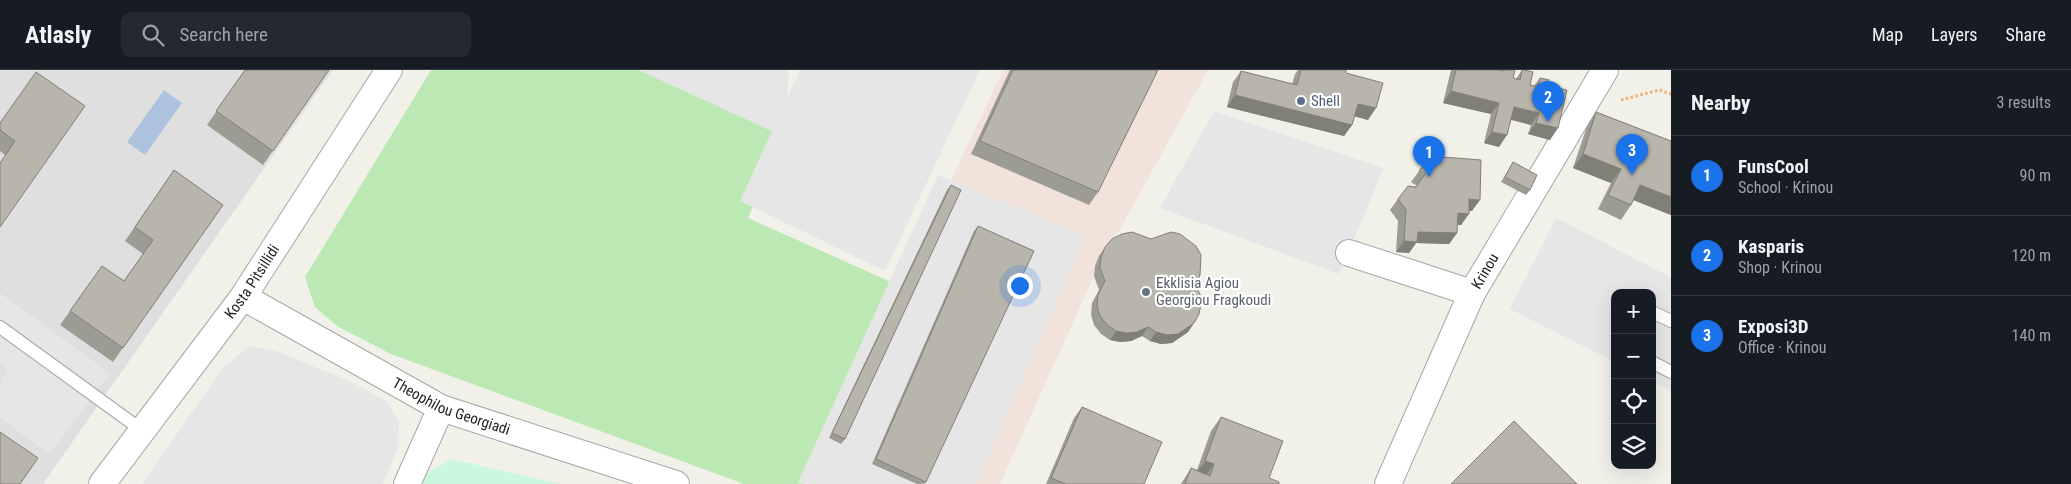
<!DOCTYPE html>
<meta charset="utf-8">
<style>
:root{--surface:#171b24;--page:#242831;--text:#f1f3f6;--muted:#9ea1a6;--line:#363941;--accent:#1a73e8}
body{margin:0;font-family:"Roboto Condensed",sans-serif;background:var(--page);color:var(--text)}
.controls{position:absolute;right:15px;bottom:15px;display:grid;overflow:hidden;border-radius:10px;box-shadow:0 5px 20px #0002}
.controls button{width:45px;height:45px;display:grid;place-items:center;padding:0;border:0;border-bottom:1px solid var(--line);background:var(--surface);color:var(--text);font:25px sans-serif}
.you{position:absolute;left:1019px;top:215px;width:18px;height:18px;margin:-12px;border:4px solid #fff;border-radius:50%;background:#1a73e8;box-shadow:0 0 0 8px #1a73e833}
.badge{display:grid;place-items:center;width:32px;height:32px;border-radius:50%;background:var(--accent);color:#fff;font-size:16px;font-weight:700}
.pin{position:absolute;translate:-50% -41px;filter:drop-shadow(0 1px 2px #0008)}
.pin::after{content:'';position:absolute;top:26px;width:18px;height:15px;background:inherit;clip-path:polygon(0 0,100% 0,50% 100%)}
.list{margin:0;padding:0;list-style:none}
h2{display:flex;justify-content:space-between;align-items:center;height:65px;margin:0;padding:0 20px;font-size:21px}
h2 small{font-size:16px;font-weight:400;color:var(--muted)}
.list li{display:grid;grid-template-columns:32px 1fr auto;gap:15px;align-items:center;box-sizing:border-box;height:80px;padding:0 20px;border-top:1px solid var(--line)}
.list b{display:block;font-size:19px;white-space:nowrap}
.list p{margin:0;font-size:16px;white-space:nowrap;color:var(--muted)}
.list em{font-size:16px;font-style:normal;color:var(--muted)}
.icon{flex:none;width:28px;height:28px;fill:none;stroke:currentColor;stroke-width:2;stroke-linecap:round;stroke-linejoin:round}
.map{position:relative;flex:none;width:1671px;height:414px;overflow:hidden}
header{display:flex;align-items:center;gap:30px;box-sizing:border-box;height:70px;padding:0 25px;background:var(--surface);border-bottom:1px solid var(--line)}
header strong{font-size:24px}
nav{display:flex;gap:28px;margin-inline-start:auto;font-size:18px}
.search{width:350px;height:45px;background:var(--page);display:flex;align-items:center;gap:12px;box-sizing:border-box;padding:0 18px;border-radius:10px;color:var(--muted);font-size:19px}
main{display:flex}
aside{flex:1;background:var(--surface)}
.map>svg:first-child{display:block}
</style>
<header>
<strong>Atlasly</strong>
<div class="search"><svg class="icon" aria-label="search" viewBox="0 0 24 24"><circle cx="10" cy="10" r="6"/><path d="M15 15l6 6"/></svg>Search here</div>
<nav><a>Map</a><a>Layers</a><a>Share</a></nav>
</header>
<main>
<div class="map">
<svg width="1671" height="414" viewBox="0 0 1671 414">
<rect width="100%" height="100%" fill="#f1f1ea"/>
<path fill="#e0dfdf" d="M0,0H333L43,414H0Z"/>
<path fill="#f1e2da" d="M1003,0H1208L1093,208L1000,414H808Z"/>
<path fill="#bce8b3" d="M431,0H639L783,66L748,148L911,221L818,414H744L391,284L337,256L315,237L305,207Z"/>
<path fill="#cbf7dd" d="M452,389L560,414H421L427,402Z"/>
<g fill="#e6e6e6">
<path d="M639,0H789L787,28L800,0H980L885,201L740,131L772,61Z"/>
<path d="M1214,41L1384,98L1339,204L1160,138Z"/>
<path d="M938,105L1086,166L976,414H804L798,412Z"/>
<path d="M1556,148L1671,207V321L1652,311V223H1615V292L1510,239Z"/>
<path d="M0,223L110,303L50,384L0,348V315L7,299L0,293Z"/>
<path d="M249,276L277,281L353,313L387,331L399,352L397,379L383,414H142L222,299Z"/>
</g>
<path fill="#adc2dc" d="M164,20L182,33L145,85L127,72Z"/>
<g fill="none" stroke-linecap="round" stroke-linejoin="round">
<defs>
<g id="service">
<path d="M1652,242L1671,251"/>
<path d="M0,257L143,361"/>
<path d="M1652,292L1671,302"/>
</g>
<g id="minor">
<path d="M1349,183L1472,223"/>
<path id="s1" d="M243,227L441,338L676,414"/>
<path id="s2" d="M102,414L243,227L389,0"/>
<path d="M407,414L441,338"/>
<path id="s3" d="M1388,414L1472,223L1605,0"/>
</g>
</defs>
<use href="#service" stroke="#a6a6a6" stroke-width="14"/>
<use href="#minor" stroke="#a6a6a6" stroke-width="28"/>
<path stroke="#f2ad7a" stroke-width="3" stroke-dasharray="2.5 2.5" stroke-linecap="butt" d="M1621,30L1659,20L1671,24"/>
<use href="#service" stroke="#fff" stroke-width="12"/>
<use href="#minor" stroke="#fff" stroke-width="26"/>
</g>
<g fill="#9d9c94">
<path d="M245,0H329L263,95L207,55Z"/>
<path d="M1010,0H1158L1098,122L1089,135L971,84Z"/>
<path d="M1298,0H1346V3L1368,50L1354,46L1352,55L1344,66L1227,37L1233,12L1241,1L1292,14L1295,4Z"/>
<path d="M1451,0H1515L1513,8L1516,9L1522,0L1530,15L1534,16L1540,8L1547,22L1550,23L1553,17L1550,70L1528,64L1531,55L1511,50L1499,77L1484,73L1491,44L1443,33Z"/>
<path d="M85,36L5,85L0,81V53Z"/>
<path d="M1596,42L1671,71V145L1633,130L1631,135L1621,150L1598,139L1611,113L1573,98L1587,56Z"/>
<path d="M1513,92L1530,120L1526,125L1501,112Z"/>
<path d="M174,100L223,135L113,292L60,255L102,196L124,211L143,184L125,171Z"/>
<path d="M1419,101L1472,141H1469L1461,155H1457V163L1449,174L1416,173L1409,183L1396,182L1398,151L1390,140L1398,129L1415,117L1417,116L1411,112Z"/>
<path d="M951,115L845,369L841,374L829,368L947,120Z"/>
<path d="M978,156L926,412L924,414H917L872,394L974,161Z"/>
<path d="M1105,177L1195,215L1194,253L1188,262L1172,273L1161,274L1150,271L1142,266L1131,271L1120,272L1110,270L1101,264L1094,255L1091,245L1092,233L1099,220L1094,206L1095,196L1099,186Z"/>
<path d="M1082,337L1144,414H1046L1074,348Z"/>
<path d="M1221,347L1269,408L1279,414H1181L1191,398L1197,400L1211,361Z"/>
</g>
<g fill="#807f78">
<path d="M1451,21L1499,33L1491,44L1443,33Z"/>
<path d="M1235,25L1352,55L1344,66L1227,37Z"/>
<path d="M1358,34L1376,38L1368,50L1350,45Z"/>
<path d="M1514,37L1539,43L1531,55L1506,48Z"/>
<path d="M1536,53L1558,58L1550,70L1528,64Z"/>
<path d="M1492,62L1507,65L1499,77L1484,73Z"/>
<path d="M1583,84L1621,99L1611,113L1573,98Z"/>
<path d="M1640,115L1671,127V145L1631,129Z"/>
<path d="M1469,129L1480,130L1472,141L1461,140Z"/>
<path d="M1458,143L1469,144L1461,155H1450Z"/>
<path d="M1418,162L1457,163L1449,174L1416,173L1409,183L1396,182L1404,171Z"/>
<path d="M1194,253L1188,262L1172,273L1161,274L1150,271L1156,262Z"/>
<path d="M1148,257L1142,266L1131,271L1120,272L1110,270L1116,261Z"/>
<path d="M1205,391L1214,394L1204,408L1195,405Z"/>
</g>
<g fill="#b7b5ac" stroke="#807f78">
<path d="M245,0H329L273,81L216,41Z"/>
<path d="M1013,0H1158L1098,122L980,71Z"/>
<path d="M1301,0H1346V3L1383,13L1376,38L1358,34L1352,55L1235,25L1241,1L1297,15Z"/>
<path d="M1456,0H1499L1504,1V0H1515L1513,8L1520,10L1522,0H1524L1533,2L1530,15L1538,17L1540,8L1549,10L1547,22L1552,23L1553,17L1567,20L1558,58L1536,53L1539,43L1514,37L1507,65L1492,62L1499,33L1451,21Z"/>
<path d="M36,2L85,36L0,157V93L15,71L0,60V53Z"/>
<path d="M1596,42L1671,71V127L1640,115L1631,135L1608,125L1621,99L1583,84Z"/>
<path d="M1430,86L1481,90L1480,130L1469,129V144L1458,143L1457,163L1418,162L1417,172L1404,171L1406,140L1398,129L1408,116L1416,117L1425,104L1419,101Z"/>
<path d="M1513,92L1537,105L1530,120L1505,107Z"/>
<path d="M174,100L223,135L123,278L70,241L102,196L124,211L153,170L135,157Z"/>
<path d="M951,115L961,120L845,369L832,363Z"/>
<path d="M978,156L1034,181L926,412L876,389Z"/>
<path d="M1132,162L1151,169L1171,162L1180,164L1196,176L1201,185L1200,205L1195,215L1200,224L1201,234L1199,244L1194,253L1178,264L1167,265L1156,262L1148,257L1137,262L1127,263L1116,261L1107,255L1100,246L1097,236L1098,225L1105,211L1100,198L1101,187L1105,177L1112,169L1122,164Z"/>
<path d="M1082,337L1162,372L1144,414H1066L1051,408Z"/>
<path d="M1221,347L1283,371L1269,408L1279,412V414H1185L1191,398L1210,406L1214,394L1205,391Z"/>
<path d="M1514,351L1577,414H1451Z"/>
<path d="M0,362L38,388L20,414H0Z"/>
</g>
<circle fill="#5c6f8a" stroke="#fff" stroke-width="2" cx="1301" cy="31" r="5"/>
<circle fill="#6b7280" stroke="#fff" stroke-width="2" cx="1146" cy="222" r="5"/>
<g text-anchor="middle" stroke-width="4.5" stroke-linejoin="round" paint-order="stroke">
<g font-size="15" fill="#4e5e75" stroke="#fff" text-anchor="start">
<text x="1311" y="36">Shell</text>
</g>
<g font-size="15" fill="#222" stroke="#fff">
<text dy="5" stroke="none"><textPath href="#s3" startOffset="234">Krinou</textPath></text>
<text dy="5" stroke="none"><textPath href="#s2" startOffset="252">Kosta Pitsillidi</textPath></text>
<text dy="5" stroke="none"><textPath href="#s1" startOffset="236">Theophilou Georgiadi</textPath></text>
</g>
<g font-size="15" fill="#5b616d" stroke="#fff" text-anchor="start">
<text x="1156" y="218">Ekklisia Agiou<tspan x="1156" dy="17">Georgiou Fragkoudi</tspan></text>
</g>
</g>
</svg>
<div class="controls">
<button>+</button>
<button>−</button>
<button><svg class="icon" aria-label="locate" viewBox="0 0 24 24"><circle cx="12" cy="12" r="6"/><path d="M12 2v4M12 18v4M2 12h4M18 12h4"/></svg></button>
<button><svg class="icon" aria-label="layers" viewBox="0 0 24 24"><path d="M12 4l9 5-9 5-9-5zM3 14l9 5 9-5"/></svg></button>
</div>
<div class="you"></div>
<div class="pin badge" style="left:1429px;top:107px">1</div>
<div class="pin badge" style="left:1548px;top:52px">2</div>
<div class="pin badge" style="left:1632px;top:105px">3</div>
</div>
<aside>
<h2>Nearby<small>3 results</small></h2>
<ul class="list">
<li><span class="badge">1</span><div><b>FunsCool</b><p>School · Krinou</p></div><em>90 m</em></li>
<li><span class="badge">2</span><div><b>Kasparis</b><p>Shop · Krinou</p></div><em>120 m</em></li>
<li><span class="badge">3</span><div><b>Exposi3D</b><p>Office · Krinou</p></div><em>140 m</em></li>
</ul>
</aside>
</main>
